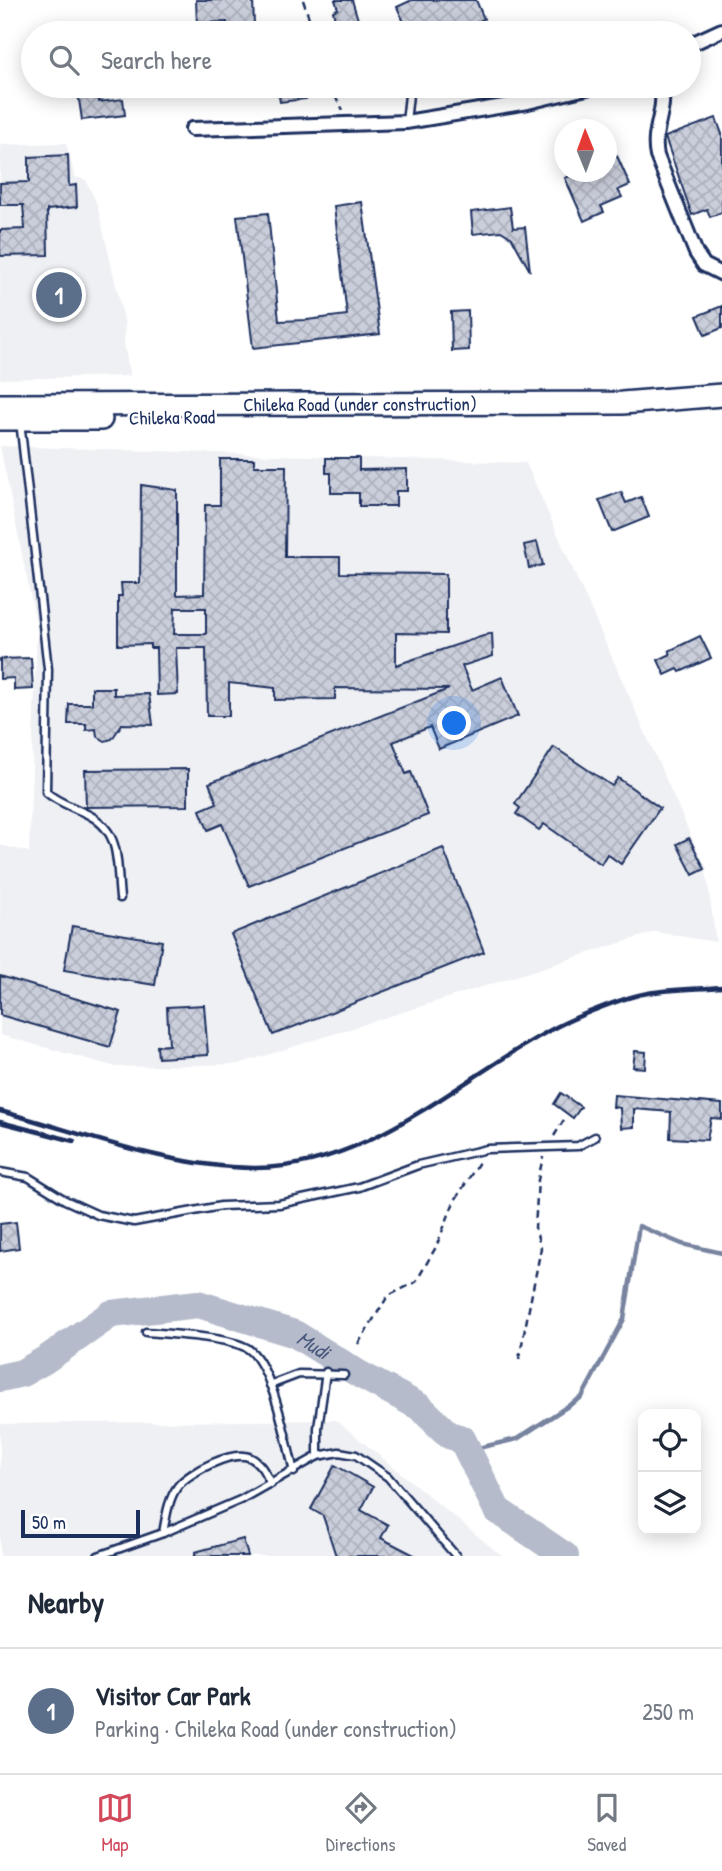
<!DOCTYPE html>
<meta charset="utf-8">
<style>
:root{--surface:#fff;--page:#f6f6f7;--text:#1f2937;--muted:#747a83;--line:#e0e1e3;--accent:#d1495b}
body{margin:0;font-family:"Patrick Hand",sans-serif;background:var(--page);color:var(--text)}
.controls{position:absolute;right:21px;bottom:21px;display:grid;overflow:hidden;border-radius:14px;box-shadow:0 4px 18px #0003}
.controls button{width:63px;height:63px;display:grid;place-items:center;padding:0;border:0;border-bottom:2px solid var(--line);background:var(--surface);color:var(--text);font:35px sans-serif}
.compass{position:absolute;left:554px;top:119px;width:63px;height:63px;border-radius:50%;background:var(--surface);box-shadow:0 4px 18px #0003;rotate:359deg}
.scale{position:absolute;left:21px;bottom:18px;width:119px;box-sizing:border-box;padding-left:7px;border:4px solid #1b2f5e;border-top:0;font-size:19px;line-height:24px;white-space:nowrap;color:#1b2f5e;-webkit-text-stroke:5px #fff;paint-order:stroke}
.you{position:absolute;left:455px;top:724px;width:24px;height:24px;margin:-18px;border:5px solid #fff;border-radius:50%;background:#1a73e8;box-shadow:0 0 0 10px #1a73e833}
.badge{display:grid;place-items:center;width:46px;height:46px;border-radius:50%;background:var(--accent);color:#fff;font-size:23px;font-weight:700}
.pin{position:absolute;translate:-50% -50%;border:4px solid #fff;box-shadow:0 2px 7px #0006}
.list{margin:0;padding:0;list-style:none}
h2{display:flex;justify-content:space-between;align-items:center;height:91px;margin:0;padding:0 28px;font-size:30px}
h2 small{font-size:23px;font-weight:400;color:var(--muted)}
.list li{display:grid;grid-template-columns:46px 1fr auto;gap:21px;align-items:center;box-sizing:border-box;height:126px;padding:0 28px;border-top:2px solid var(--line)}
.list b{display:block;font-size:26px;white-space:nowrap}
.list p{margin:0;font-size:23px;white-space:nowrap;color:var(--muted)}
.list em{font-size:23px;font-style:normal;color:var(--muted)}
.icon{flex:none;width:38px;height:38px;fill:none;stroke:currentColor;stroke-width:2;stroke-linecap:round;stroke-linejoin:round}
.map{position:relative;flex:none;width:722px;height:1556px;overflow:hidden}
.search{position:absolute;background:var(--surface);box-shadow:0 4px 18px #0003;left:21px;right:21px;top:21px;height:77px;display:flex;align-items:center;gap:18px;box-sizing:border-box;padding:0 24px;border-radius:38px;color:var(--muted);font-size:26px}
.sheet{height:217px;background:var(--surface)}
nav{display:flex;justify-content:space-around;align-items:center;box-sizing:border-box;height:98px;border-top:2px solid var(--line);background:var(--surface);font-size:19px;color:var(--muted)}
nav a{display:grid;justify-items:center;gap:4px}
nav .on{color:var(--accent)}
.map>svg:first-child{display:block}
</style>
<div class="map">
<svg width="722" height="1556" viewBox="0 0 722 1556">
<defs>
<pattern id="building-cross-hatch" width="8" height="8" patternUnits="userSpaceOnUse" patternTransform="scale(1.75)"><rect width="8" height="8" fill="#caceda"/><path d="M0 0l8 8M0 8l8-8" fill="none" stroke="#adb1be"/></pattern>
</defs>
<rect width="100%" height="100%" fill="#fff"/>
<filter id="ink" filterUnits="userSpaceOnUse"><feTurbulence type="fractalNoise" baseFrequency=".0143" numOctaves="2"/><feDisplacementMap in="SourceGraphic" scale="14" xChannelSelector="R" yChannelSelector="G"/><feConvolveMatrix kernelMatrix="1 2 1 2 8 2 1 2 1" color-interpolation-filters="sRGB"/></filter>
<g filter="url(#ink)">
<g fill="#eff0f4">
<path d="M66,143L75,177L86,180L97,204L125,324L124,343L130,376L0,379V145Z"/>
<path d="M0,446L526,463L706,870L716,942L655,932L239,1064L116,1067L0,1035V845L29,852L37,628Z"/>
<path d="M336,1420L502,1556H0V1424Z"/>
</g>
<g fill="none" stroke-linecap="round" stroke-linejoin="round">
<path stroke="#77839f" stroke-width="4.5" d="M0,1383L50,1367L124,1305L184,1301L260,1318L350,1359L403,1389L437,1424L478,1448L517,1439L582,1397L624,1319L639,1226L682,1244L722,1253"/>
<path stroke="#b5bbca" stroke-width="28" id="s1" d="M0,1378L22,1373L45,1360L111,1314L198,1304L295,1334L359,1374L420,1407L449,1435L462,1439L497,1510L565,1556"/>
</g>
<g fill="url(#building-cross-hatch)" stroke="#1b2f5e" stroke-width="2" fill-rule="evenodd">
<path d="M196,0H253L254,24H246V31H227V22L197,23Z"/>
<path d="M335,0H352L359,23L337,29L333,11L338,9Z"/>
<path d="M412,0H476L484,19L452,33H409L397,7Z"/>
<path d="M77,86H97L99,102L123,99L125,115L82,120Z"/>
<path d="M277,86H304L306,99L280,102Z"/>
<path d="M716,118L722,134V212L710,217L707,209L692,215L665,137Z"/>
<path d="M68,155L69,186L76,185L77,207L47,210L48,255L0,256V230L25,229L23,205H0V183L29,182V157Z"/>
<path d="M617,156L630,185L618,190L622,197L601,206L604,212L584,221L565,178L580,172H606V160Z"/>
<path d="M362,202L380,334L253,348L237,216L268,213L279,321L307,320L347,315L334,206Z"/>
<path d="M510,207L513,228L525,227L530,271L512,238L501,231L473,234L471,212Z"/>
<path d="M722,306V328L705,335L697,316Z"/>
<path d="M468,311L469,350L452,351L451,312Z"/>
<path d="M326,458H359V470L407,469V491H396V506H359V493H331V473H326Z"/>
<path d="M220,459H254V466H286L285,557H340V573L446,574V634L396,633V665L492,633L493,656L462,666L472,690L502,677L518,716L439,749L430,727L393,742L406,774L411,772L428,815L249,886L222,824L208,830L200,810L217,803L209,783L449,689L335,688V699L275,700V688L229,683V716H207L206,648H176L178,694L157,695L156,648H150V644L118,645V596H122L121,583H140L141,485L177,490V595L204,594L205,505H220ZM175,608H206V634H174Z"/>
<path d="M621,492L626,503L641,497L649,517L612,532L599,500Z"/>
<path d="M537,542L543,565L529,568L524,545Z"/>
<path d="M700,636L711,658L680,672L678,669L665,675L658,660L671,654L669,651Z"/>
<path d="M31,658L33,689L14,690V678L0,679V659Z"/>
<path d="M92,688H114V695L149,694L153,725L122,724L112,739L105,741L97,736L96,729L86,730V724H68L69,704H92Z"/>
<path d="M554,747L612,786L618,778L660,808L621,864L607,854L601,864L544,824L539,830L516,814L520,808L515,804Z"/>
<path d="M188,769V806L86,807L85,770Z"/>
<path d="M689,838L705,869L693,875L677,844Z"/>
<path d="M443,848L484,952L273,1035L231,934Z"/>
<path d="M72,926L162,941L155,985L64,970Z"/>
<path d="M0,976L121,1012L110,1047L0,1015Z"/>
<path d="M204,1005L208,1055L158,1058L157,1046L169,1045L167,1007Z"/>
<path d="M635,1051L646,1052L645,1068L633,1067Z"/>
<path d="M561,1093L581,1107L573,1118L554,1104Z"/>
<path d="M614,1095L722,1104V1119L711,1118L707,1140L670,1138L671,1112L634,1109V1127L621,1128L620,1108L613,1107Z"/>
<path d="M16,1222L19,1248L0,1251V1224Z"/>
<path d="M335,1465L373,1487L361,1510L388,1525L381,1538L416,1556H336L323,1516L311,1509Z"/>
<path d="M243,1539L248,1556H195V1552Z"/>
</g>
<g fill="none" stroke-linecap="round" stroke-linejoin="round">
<defs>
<g id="service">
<path d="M477,33L481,31"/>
<path d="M406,122L410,86"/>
<path d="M20,421L48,669L46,792C57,802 71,806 85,813C122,830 116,861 120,898"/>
<path d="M0,1172L28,1177L65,1200L98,1215L134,1222L221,1206L279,1204L359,1187L418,1165L487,1149L578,1146L595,1137"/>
<path d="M146,1332C170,1334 227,1337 247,1348C272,1363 287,1444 294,1472"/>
<path d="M270,1385L299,1374L344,1375"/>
<path d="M318,1456V1428L326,1372"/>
<path d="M163,1533C166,1518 168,1499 178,1486C189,1472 234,1449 251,1458C261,1463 266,1475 271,1484"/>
<path d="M98,1556L163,1533L240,1500L318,1456L339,1452L356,1455L388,1477L456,1556"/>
</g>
<g id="minor">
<path d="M689,45L722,30"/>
<path d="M660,86C668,109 651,129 657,156L696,253L704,265L722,274"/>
<path d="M192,129L406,122L528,102L595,86"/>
</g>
<g id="trunk">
<path id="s2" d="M0,405L622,403L722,395"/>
<path d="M0,419H101"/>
</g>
</defs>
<use href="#service" stroke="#1b2f5e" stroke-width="11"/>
<use href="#minor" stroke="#1b2f5e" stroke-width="18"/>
<use href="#trunk" stroke="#1b2f5e" stroke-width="26"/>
<g stroke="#1b2f5e" stroke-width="2.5" stroke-dasharray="7 5" stroke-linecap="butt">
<path d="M303,0L314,33"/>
<path d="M329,86L343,110"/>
<path d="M554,1136L565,1118"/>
<path d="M358,1344L388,1296L416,1282L436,1247L454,1202L479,1162"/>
<path d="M519,1359L541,1248L535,1228L538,1180L543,1157"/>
</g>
<use href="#service" stroke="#fff" stroke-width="6"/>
<use href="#minor" stroke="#fff" stroke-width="12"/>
<use href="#trunk" stroke="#fff" stroke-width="21"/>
<g stroke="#1b2f5e" stroke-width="4.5">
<path d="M0,1111C83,1133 166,1167 254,1168C370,1169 461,1076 558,1026C578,1016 627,996 648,993C672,989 698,989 722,987"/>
<path d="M0,1122L74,1141"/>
</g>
</g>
</g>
<g text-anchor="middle" stroke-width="5" stroke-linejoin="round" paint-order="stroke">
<g font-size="19" fill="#1b2f5e" stroke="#fff">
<text dy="7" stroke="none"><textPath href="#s2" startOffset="360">Chileka Road (under construction)</textPath></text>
<text transform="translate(172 417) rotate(-1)" y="7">Chileka Road</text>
</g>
<g font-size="21" font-style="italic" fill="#49597e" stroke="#fff">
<text dy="7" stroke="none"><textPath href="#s1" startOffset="340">Mudi</textPath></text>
</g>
</g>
</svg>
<div class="controls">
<button><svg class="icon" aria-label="locate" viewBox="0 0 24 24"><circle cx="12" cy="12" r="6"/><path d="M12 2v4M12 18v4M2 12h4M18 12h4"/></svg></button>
<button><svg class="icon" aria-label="layers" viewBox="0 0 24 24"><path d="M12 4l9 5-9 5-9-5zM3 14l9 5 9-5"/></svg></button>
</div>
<svg class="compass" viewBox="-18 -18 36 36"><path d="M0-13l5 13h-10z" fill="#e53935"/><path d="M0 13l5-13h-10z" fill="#747a83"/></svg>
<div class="scale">50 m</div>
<div class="you"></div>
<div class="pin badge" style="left:59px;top:295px;background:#5c6f8a">1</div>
<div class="search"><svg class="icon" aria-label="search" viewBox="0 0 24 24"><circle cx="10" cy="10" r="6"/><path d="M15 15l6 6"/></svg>Search here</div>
</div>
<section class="sheet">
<h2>Nearby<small></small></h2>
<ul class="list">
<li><span class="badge" style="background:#5c6f8a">1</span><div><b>Visitor Car Park</b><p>Parking · Chileka Road (under construction)</p></div><em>250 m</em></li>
</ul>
</section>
<nav>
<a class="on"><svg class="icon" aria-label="map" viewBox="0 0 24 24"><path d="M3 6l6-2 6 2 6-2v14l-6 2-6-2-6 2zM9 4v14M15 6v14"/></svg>Map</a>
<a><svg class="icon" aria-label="directions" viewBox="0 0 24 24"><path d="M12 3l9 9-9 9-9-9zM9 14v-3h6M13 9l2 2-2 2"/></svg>Directions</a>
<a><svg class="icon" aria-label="saved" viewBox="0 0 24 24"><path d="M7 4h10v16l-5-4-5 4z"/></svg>Saved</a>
</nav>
